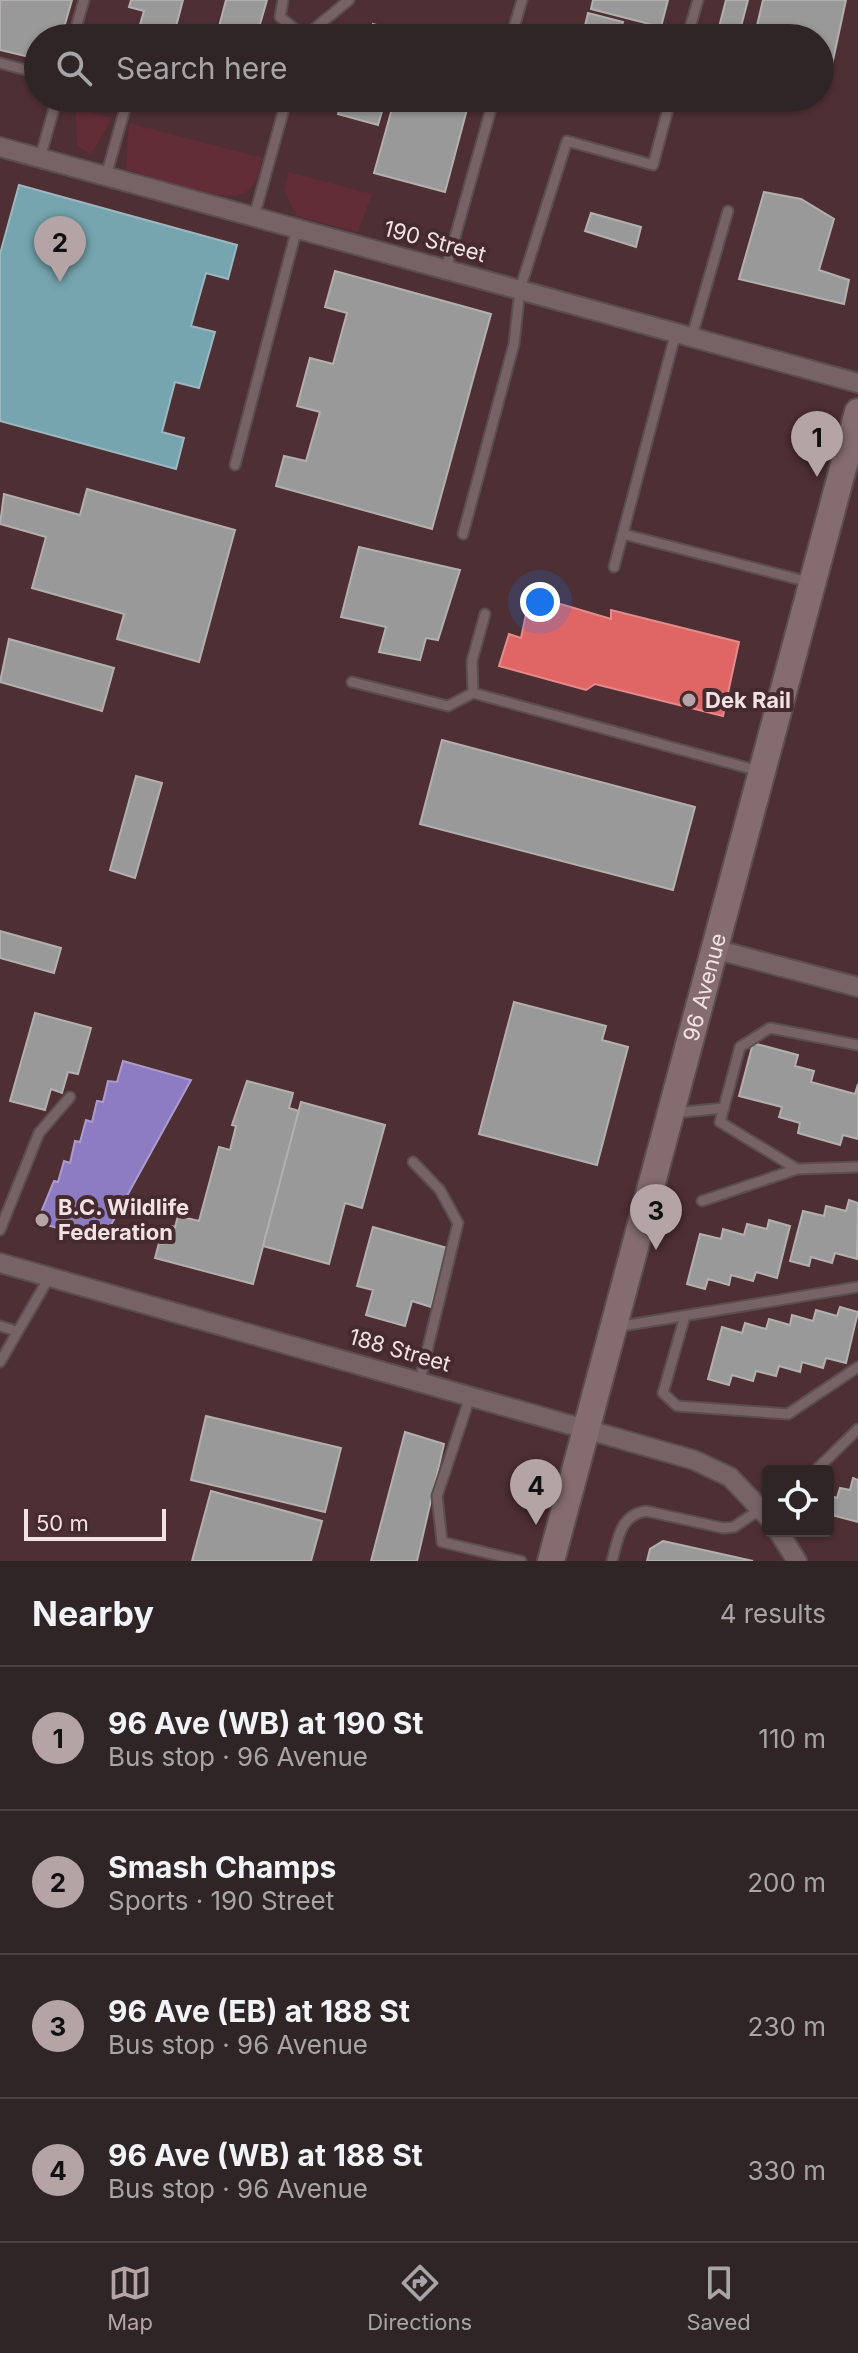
<!DOCTYPE html>
<meta charset="utf-8">
<style>
:root{--surface:#2f2526;--page:#372d2e;--text:#f1f3f6;--muted:#a7a5a7;--line:#4a4243;--accent:#b4a4a5}
body{margin:0;font-family:Inter,sans-serif;background:var(--page);color:var(--text)}
.controls{position:absolute;right:24px;bottom:24px;display:grid;overflow:hidden;border-radius:8px;box-shadow:0 2px 6px #0004}
.controls button{width:72px;height:72px;display:grid;place-items:center;padding:0;border:0;border-bottom:2px solid var(--line);background:var(--surface);color:var(--text);font:40px sans-serif}
.scale{position:absolute;left:24px;bottom:20px;width:142px;box-sizing:border-box;padding-left:8px;border:4px solid #f3e2e3;border-top:0;font-size:22px;line-height:28px;white-space:nowrap;color:#f3e2e3;-webkit-text-stroke:6px #452b2f;paint-order:stroke}
.you{position:absolute;left:540px;top:602px;width:28px;height:28px;margin:-20px;border:6px solid #fff;border-radius:50%;background:#1a73e8;box-shadow:0 0 0 12px #1a73e833}
.badge{display:grid;place-items:center;width:52px;height:52px;border-radius:50%;background:var(--accent);color:#111;font-size:26px;font-weight:700}
.pin{position:absolute;translate:-50% -66px;filter:drop-shadow(0 2px 4px #0008)}
.pin::after{content:'';position:absolute;top:42px;width:28px;height:24px;background:inherit;clip-path:polygon(0 0,100% 0,50% 100%)}
.list{margin:0;padding:0;list-style:none}
h2{display:flex;justify-content:space-between;align-items:center;height:104px;margin:0;padding:0 32px;font-size:34px}
h2 small{font-size:26px;font-weight:400;color:var(--muted)}
.list li{display:grid;grid-template-columns:52px 1fr auto;gap:24px;align-items:center;box-sizing:border-box;height:144px;padding:0 32px;border-top:2px solid var(--line)}
.list b{display:block;font-size:30px;white-space:nowrap}
.list p{margin:0;font-size:26px;white-space:nowrap;color:var(--muted)}
.list em{font-size:26px;font-style:normal;color:var(--muted)}
.icon{flex:none;width:44px;height:44px;fill:none;stroke:currentColor;stroke-width:2;stroke-linecap:round;stroke-linejoin:round}
.map{position:relative;flex:none;width:858px;height:1561px;overflow:hidden}
.search{position:absolute;background:var(--surface);box-shadow:0 2px 6px #0004;left:24px;right:24px;top:24px;height:88px;display:flex;align-items:center;gap:20px;box-sizing:border-box;padding:0 28px;border-radius:44px;color:var(--muted);font-size:30px}
.sheet{height:680px;background:var(--surface)}
nav{display:flex;justify-content:space-around;align-items:center;box-sizing:border-box;height:112px;border-top:2px solid var(--line);background:var(--surface);font-size:22px;color:var(--muted)}
nav a{display:grid;justify-items:center;gap:4px}
nav .on{color:var(--accent)}
.map>svg:first-child{display:block}
</style>
<div class="map">
<svg width="858" height="1561" viewBox="0 0 858 1561">
<rect width="100%" height="100%" fill="#3f3133"/>
<path fill="#4e2f34" fill-rule="evenodd" d="M0,0H858V1561H0ZM38,38H820V98H38ZM768,1471H828V1531H768Z"/>
<g fill="#622d36">
<path d="M76,109L112,118L91,154L77,146Z"/>
<path d="M129,123L263,158C259,172 257,187 242,194C223,203 149,176 126,169Z"/>
<path d="M288,172L372,194L358,232L297,216L284,191Z"/>
</g>
<path fill="#e06666" stroke="#e68b8c" stroke-width="2" d="M530,595L611,619V610L739,642L723,716L595,684L586,690L499,666L509,634L521,638Z"/>
<path fill="#8e7cc3" stroke="#ac9bcd" stroke-width="2" d="M123,1061L191,1080L102,1241L37,1222L54,1181L58,1182L64,1161L70,1163L75,1141L80,1142L86,1120L92,1122L97,1101L103,1102L108,1081L117,1082Z"/>
<path fill="#76a5af" stroke="#9cb7bf" stroke-width="2" d="M19,185L237,245L228,279L206,273L191,326L215,332L199,388L175,382L162,432L184,438L176,469L0,421V254Z"/>
<g fill="#999" stroke="#b4afaf" stroke-width="2">
<path d="M0,0H72L61,38H38V59L0,50Z"/>
<path d="M131,0H183L173,38H136L144,11L129,7Z"/>
<path d="M226,0H267L256,38H216Z"/>
<path d="M593,0H668L661,27L591,9Z"/>
<path d="M726,0H748L738,38L717,35Z"/>
<path d="M763,0H846L832,65L820,62V38H754Z"/>
<path d="M588,13L623,22L618,38H582Z"/>
<path d="M373,24L395,30L393,38H359L361,29L372,33Z"/>
<path d="M343,98H386L378,125L338,114Z"/>
<path d="M395,98H470L445,192L374,173Z"/>
<path d="M697,98H721L718,107Z"/>
<path d="M764,192L801,199L834,219L819,270L849,280L844,304L739,279Z"/>
<path d="M591,213L641,227L636,247L585,231Z"/>
<path d="M335,271L491,314L432,529L276,486L284,456L306,461L320,412L297,406L310,358L333,364L347,313L325,307Z"/>
<path d="M87,489L235,530L199,662L117,639L124,614L32,588L46,537L0,524L4,494L80,515Z"/>
<path d="M359,547L460,570L438,640L426,638L420,660L379,652L386,627L341,617Z"/>
<path d="M9,639L114,668L102,711L0,682Z"/>
<path d="M442,740L695,807L673,890L420,824Z"/>
<path d="M136,776L162,783L135,878L110,870Z"/>
<path d="M0,931L61,948L54,973L0,958Z"/>
<path d="M514,1002L606,1026L602,1040L628,1047L597,1165L479,1134Z"/>
<path d="M35,1013L91,1028L78,1074L68,1072L62,1093L51,1089L45,1110L10,1101Z"/>
<path d="M753,1043L798,1055L795,1066L814,1071L811,1082L855,1094L858,1084V1139L843,1135L840,1145L798,1133L800,1123L779,1117L782,1107L739,1096Z"/>
<path d="M247,1081L293,1093L289,1108L299,1111L253,1284L155,1258L159,1243L163,1244L166,1233L169,1234L171,1226L175,1227L178,1216L199,1221L219,1147L230,1150L236,1126L232,1125Z"/>
<path d="M301,1102L385,1125L362,1208L345,1203L329,1264L263,1246Z"/>
<path d="M849,1200L858,1203L857,1259L835,1253L832,1263L811,1257L809,1266L790,1261L803,1211L824,1216L826,1206L846,1211Z"/>
<path d="M769,1220L790,1226L777,1278L756,1272L753,1281L731,1275L729,1285L708,1279L705,1289L687,1284L700,1234L721,1239L723,1229L744,1235L747,1224L767,1229Z"/>
<path d="M373,1227L447,1248L431,1307L412,1301L405,1326L366,1315L373,1290L357,1286Z"/>
<path d="M840,1307L858,1312L846,1363L826,1358L823,1368L802,1362L800,1372L779,1366L776,1376L756,1371L753,1381L732,1375L729,1385L708,1379L722,1327L742,1333L745,1323L766,1329L769,1319L790,1325L792,1315L813,1321L816,1310L837,1316Z"/>
<path d="M206,1416L341,1448L325,1512L191,1480Z"/>
<path d="M405,1432L444,1444L417,1561H371Z"/>
<path d="M853,1478L858,1480V1522L828,1514V1495L837,1498L840,1488L850,1490Z"/>
<path d="M211,1491L322,1521L311,1561H192Z"/>
<path d="M663,1541L753,1561H647L650,1549Z"/>
</g>
<g fill="none" stroke-linecap="round" stroke-linejoin="round">
<defs>
<g id="lane">
<path d="M283,0L280,17L304,36"/>
<path d="M73,38L84,0"/>
<path d="M303,38L349,0"/>
<path d="M511,38L522,0"/>
<path d="M687,38L698,0"/>
<path d="M0,63L38,73"/>
<path d="M169,98L188,102"/>
<path d="M40,158L57,98"/>
<path d="M106,176L128,98"/>
<path d="M254,217L287,98"/>
<path d="M446,269L494,98"/>
<path d="M692,336L728,211"/>
<path d="M235,465L297,228"/>
<path d="M463,534L514,344L520,289L567,141L653,165L671,98"/>
<path d="M623,534L809,582"/>
<path d="M614,567L676,332"/>
<path d="M352,682L448,706L473,693L759,771"/>
<path d="M473,693L472,661L485,614"/>
<path d="M858,1045L770,1028L740,1047L720,1122L797,1169L858,1167"/>
<path d="M674,1113L724,1108"/>
<path d="M413,1162L440,1190L458,1223L420,1380"/>
<path d="M702,1201L797,1169"/>
<path d="M0,1230L39,1133L70,1097"/>
<path d="M685,1316L663,1393L677,1406L788,1414L858,1367"/>
<path d="M0,1326L16,1331"/>
<path d="M616,1327L858,1287"/>
<path d="M0,1362L50,1276"/>
<path d="M470,1397L437,1496L442,1542L521,1561"/>
<path d="M815,1471L858,1429"/>
<path d="M612,1561C618,1539 620,1515 646,1511L723,1528L734,1527L768,1504"/>
</g>
<g id="street">
<path d="M0,147L858,383"/>
<path d="M714,949L858,987"/>
<path d="M0,1263L694,1460L730,1477L768,1517"/>
<path d="M778,1531L797,1561"/>
</g>
<g id="secondary">
<path id="s1" d="M551,1561L858,412"/>
</g>
</defs>
<use href="#lane" stroke="#5b4e50" stroke-width="13"/>
<use href="#street" stroke="#5b4e50" stroke-width="22"/>
<use href="#secondary" stroke="#5b4e50" stroke-width="30"/>
<use href="#lane" stroke="#776265" stroke-width="9"/>
<use href="#street" stroke="#776265" stroke-width="18"/>
<use href="#secondary" stroke="#856c6f" stroke-width="26"/>
</g>
<g fill="#b4a4a5" stroke="#452b2f" stroke-width="3">
<circle cx="689" cy="700" r="8"/>
<circle cx="42" cy="1220" r="8"/>
</g>
<g text-anchor="middle" stroke-width="8" stroke-linejoin="round" paint-order="stroke">
<g font-size="22" fill="#f3e2e3" stroke="#452b2f">
<text transform="translate(435 241) rotate(15)" y="8">190 Street</text>
<text dy="8" stroke="none"><textPath href="#s1" startOffset="594">96 Avenue</textPath></text>
<text transform="translate(400 1350) rotate(16)" y="8">188 Street</text>
</g>
<g font-size="22" font-weight="bold" fill="#f3e2e3" stroke="#452b2f" text-anchor="start">
<text x="705" y="708">Dek Rail</text>
<text x="58" y="1215">B.C. Wildlife<tspan x="58" dy="25">Federation</tspan></text>
</g>
</g>
</svg>
<div class="controls">
<button><svg class="icon" aria-label="locate" viewBox="0 0 24 24"><circle cx="12" cy="12" r="6"/><path d="M12 2v4M12 18v4M2 12h4M18 12h4"/></svg></button>
</div>
<div class="scale">50 m</div>
<div class="you"></div>
<div class="pin badge" style="left:817px;top:477px">1</div>
<div class="pin badge" style="left:60px;top:282px">2</div>
<div class="pin badge" style="left:656px;top:1250px">3</div>
<div class="pin badge" style="left:536px;top:1525px">4</div>
<div class="search"><svg class="icon" aria-label="search" viewBox="0 0 24 24"><circle cx="10" cy="10" r="6"/><path d="M15 15l6 6"/></svg>Search here</div>
</div>
<section class="sheet">
<h2>Nearby<small>4 results</small></h2>
<ul class="list">
<li><span class="badge">1</span><div><b>96 Ave (WB) at 190 St</b><p>Bus stop · 96 Avenue</p></div><em>110 m</em></li>
<li><span class="badge">2</span><div><b>Smash Champs</b><p>Sports · 190 Street</p></div><em>200 m</em></li>
<li><span class="badge">3</span><div><b>96 Ave (EB) at 188 St</b><p>Bus stop · 96 Avenue</p></div><em>230 m</em></li>
<li><span class="badge">4</span><div><b>96 Ave (WB) at 188 St</b><p>Bus stop · 96 Avenue</p></div><em>330 m</em></li>
</ul>
</section>
<nav>
<a class="on"><svg class="icon" aria-label="map" viewBox="0 0 24 24"><path d="M3 6l6-2 6 2 6-2v14l-6 2-6-2-6 2zM9 4v14M15 6v14"/></svg>Map</a>
<a><svg class="icon" aria-label="directions" viewBox="0 0 24 24"><path d="M12 3l9 9-9 9-9-9zM9 14v-3h6M13 9l2 2-2 2"/></svg>Directions</a>
<a><svg class="icon" aria-label="saved" viewBox="0 0 24 24"><path d="M7 4h10v16l-5-4-5 4z"/></svg>Saved</a>
</nav>
